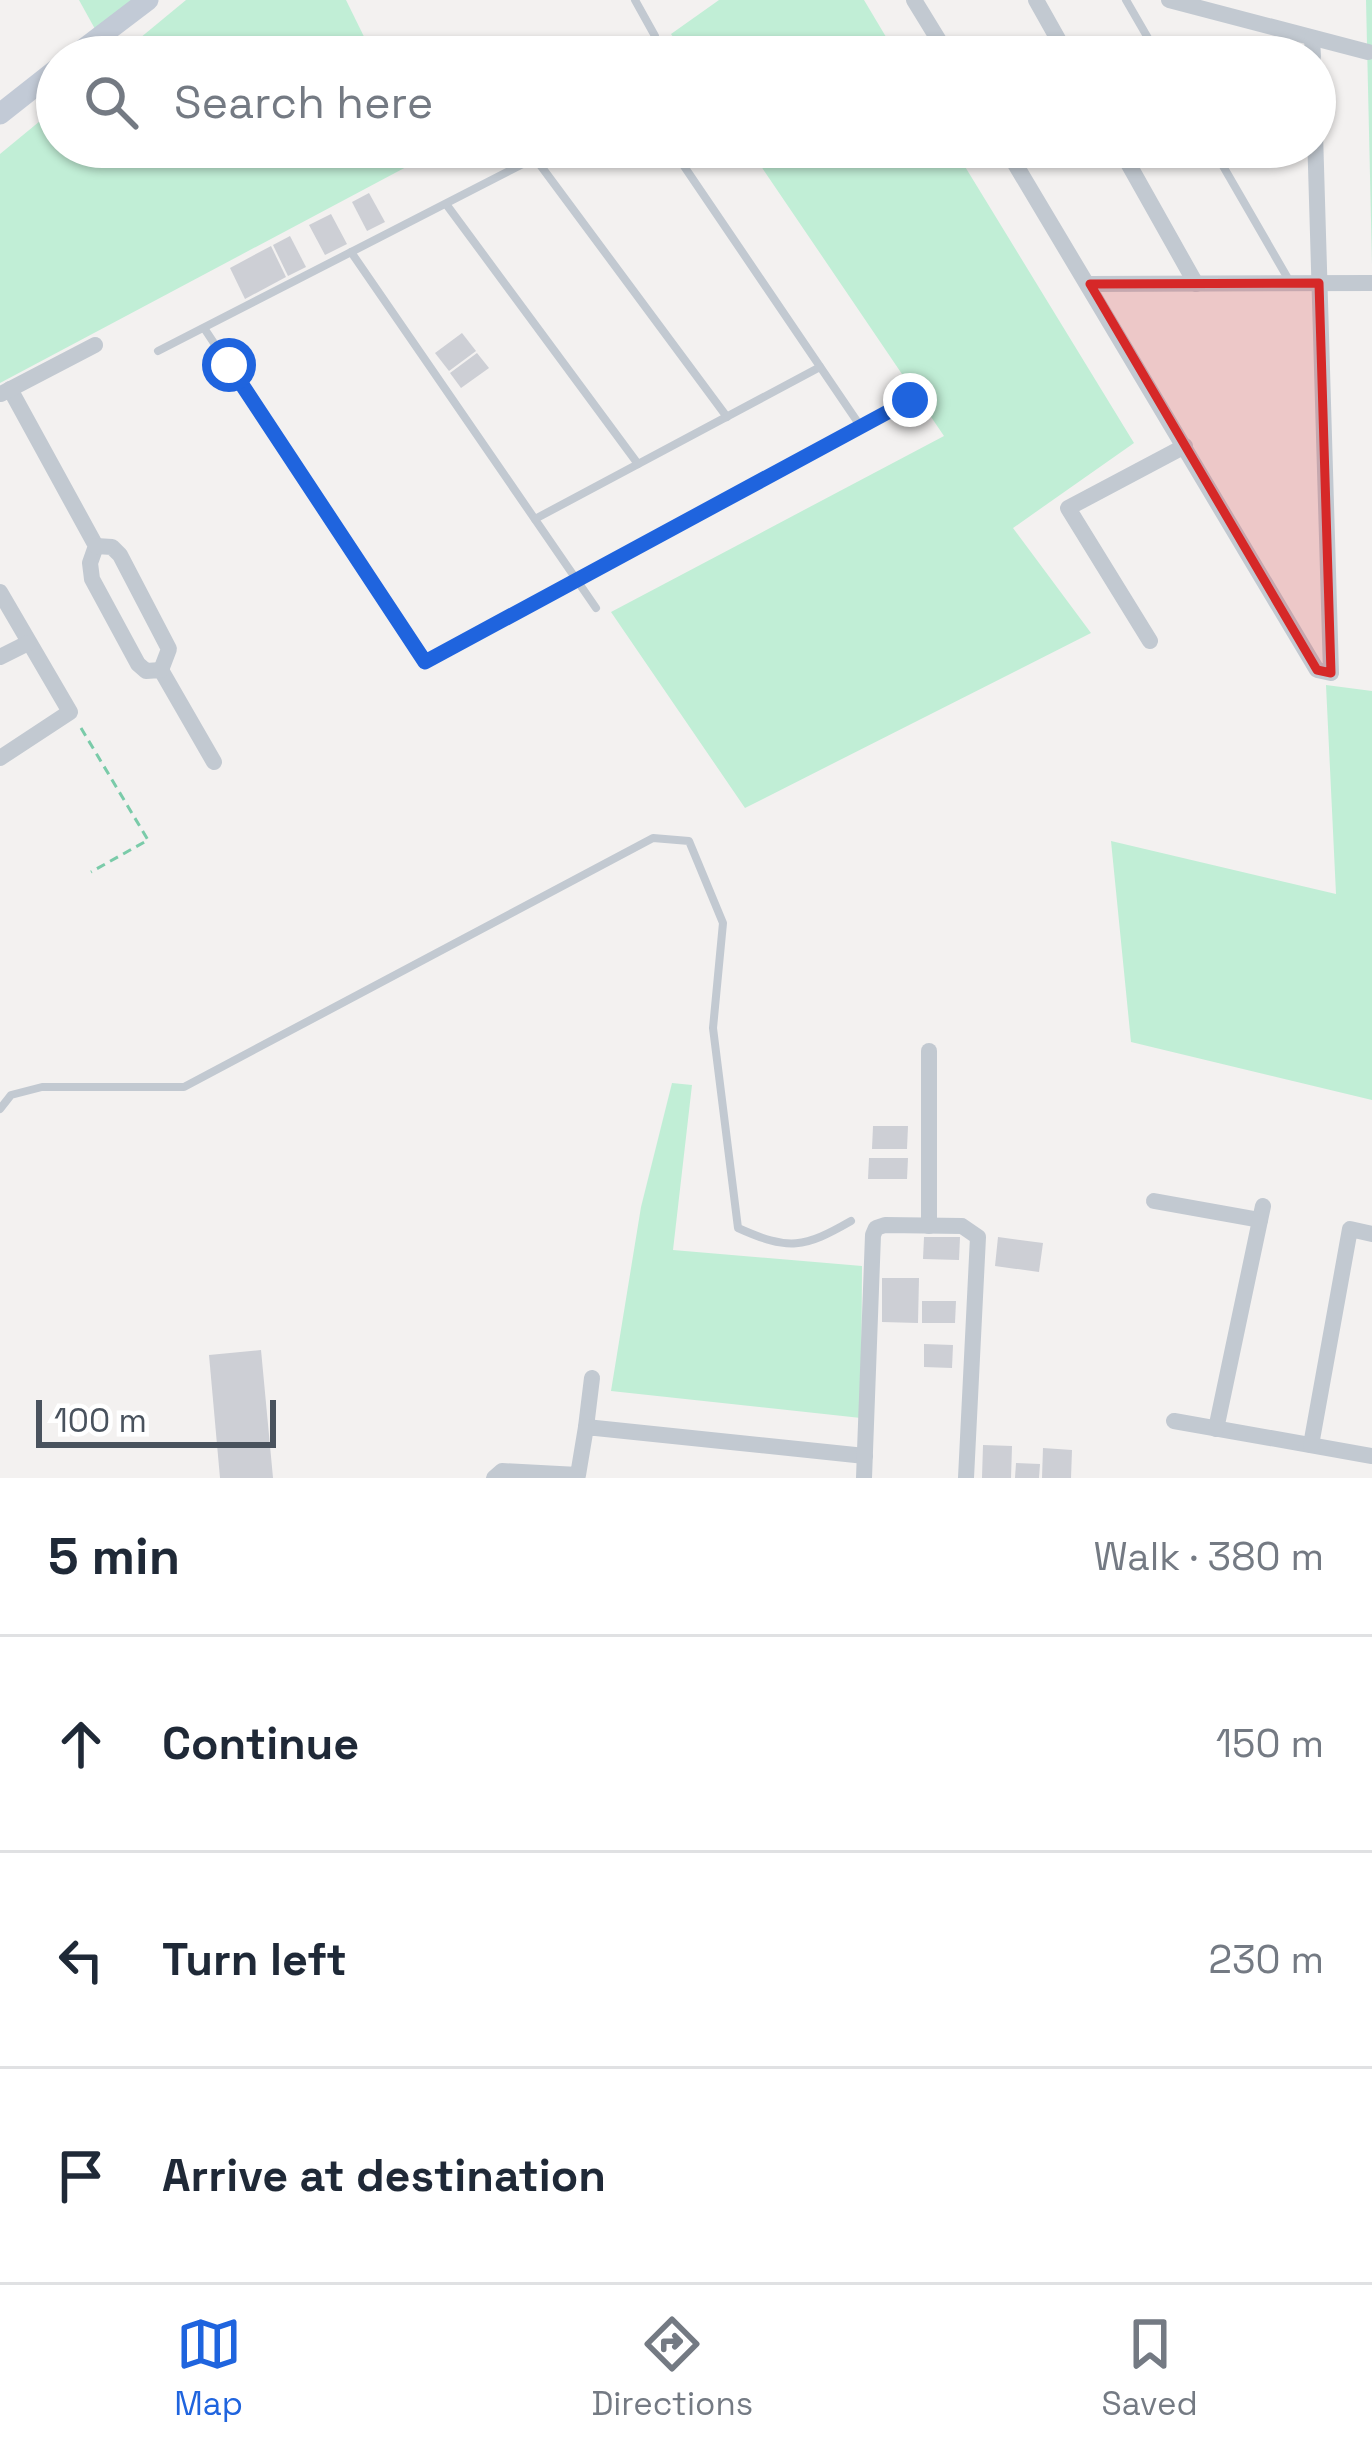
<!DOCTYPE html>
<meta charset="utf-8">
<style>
:root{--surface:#fff;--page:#f6f6f7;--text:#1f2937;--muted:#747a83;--line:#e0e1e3;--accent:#1f64de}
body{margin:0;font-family:"Space Grotesk",sans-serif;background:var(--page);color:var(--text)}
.scale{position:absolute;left:36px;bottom:30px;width:240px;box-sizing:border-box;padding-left:12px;border:6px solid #49525d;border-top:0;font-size:33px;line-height:42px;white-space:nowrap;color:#49525d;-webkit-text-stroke:9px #fff;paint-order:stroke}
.stop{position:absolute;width:36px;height:36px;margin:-27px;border:9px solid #1f64de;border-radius:50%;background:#fff}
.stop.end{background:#1f64de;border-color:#fff;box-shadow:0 3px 12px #0008}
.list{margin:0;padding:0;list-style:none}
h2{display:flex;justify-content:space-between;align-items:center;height:156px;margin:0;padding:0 48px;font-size:51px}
h2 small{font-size:39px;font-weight:400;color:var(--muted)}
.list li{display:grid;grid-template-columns:78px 1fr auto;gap:36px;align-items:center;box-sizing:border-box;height:216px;padding:0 48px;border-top:3px solid var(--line)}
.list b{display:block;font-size:45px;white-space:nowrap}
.list em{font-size:39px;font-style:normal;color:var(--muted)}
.icon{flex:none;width:66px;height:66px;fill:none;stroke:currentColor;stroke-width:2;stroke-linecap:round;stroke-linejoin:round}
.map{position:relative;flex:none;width:1372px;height:1478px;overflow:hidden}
.search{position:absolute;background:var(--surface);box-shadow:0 3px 9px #0004;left:36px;right:36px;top:36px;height:132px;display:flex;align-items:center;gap:30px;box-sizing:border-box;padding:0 42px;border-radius:66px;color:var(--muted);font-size:45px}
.sheet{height:804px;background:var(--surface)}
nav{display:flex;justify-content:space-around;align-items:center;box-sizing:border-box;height:168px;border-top:3px solid var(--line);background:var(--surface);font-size:33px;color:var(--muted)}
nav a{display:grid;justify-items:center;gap:6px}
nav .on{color:var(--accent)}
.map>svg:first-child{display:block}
</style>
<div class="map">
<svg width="1372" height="1478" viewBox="0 0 1372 1478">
<rect width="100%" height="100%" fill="#f3f1f0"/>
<g fill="#c1eed6">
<path d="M79,0H133L95,29Z"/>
<path d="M186,0H346L374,57H117Z"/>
<path d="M719,0H864L898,57H687L671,34Z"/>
<path d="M1366,0H1372V264Z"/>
<path d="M57,107V147H419L425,157L0,383V154Z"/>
<path d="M748,147H953L1134,443L1013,528L1091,633L745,808L611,612L944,436Z"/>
<path d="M1326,685L1372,691V1100L1131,1042L1111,841L1336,894Z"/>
<path d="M672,1083L692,1085L673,1250L862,1266L861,1418L611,1391L641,1207Z"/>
</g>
<g fill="#cdcfd5">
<path d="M369,193L385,222L367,231L352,202Z"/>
<path d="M331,214L347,244L325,255L309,225Z"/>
<path d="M290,236L306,267L288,276L273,245Z"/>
<path d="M271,246L286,277L245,299L230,268Z"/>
<path d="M462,333L476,351L449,371L435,353Z"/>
<path d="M477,353L489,368L461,388L450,373Z"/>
<path d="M873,1126H908L907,1149H872Z"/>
<path d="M869,1158H908L907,1179H868Z"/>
<path d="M924,1237H960L959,1260L923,1259Z"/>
<path d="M998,1237L1043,1243L1039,1272L995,1266Z"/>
<path d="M882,1278H919L918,1323L882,1322Z"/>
<path d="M922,1301H956L955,1323H922Z"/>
<path d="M924,1344L953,1345L952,1368L924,1367Z"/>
<path d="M261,1350L273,1478H220L209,1355Z"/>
<path d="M983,1445L1012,1446L1011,1478H982Z"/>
<path d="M1043,1448L1072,1450L1071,1478H1042Z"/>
<path d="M1016,1463L1040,1464L1039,1478H1015Z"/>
</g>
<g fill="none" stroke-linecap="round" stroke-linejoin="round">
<path stroke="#7acba9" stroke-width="3" stroke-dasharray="9 6" stroke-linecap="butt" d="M81,728L148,840L91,872"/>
<g stroke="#c2c9d1" stroke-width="8">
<path d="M635,0L655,36L659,57"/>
<path d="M1126,0L1159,57"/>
<path d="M671,147L861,427"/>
<path d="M1212,147L1290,282"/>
<path d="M535,158L727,417"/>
<path d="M446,204L638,464"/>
<path d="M351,252L596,608"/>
<path d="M204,328L425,662L910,400"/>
<path d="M158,351L556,147"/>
<path d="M535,519L820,367"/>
<path d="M0,1109L11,1095L42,1087H184L653,838L689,841L723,923L713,1028L738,1228C789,1251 804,1248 851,1221"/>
</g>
<g stroke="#c2c9d1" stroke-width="16">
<path d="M914,0L949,57"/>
<path d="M1036,0L1068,57"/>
<path d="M1169,0L1368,52"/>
<path d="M1312,38L1313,57"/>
<path d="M1005,147L1317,670L1331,673L1315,133"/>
<path d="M1119,147L1196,284"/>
<path d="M1090,284L1372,283"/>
<path d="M10,389L96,546L90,563L92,579L138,664L146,671L161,670L214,762"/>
<path d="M1,394L95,345"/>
<path d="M96,546L112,547L120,555L169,649L161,670"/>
<path d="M0,592L70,712L0,758"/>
<path d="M1150,641L1068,508L1185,446"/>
<path d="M0,657L28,643"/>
<path d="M1154,1201L1260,1220"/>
<path d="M929,1226V1051"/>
<path d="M1174,1421L1372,1456"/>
<path d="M586,1427L592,1378"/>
<path d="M1216,1429L1263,1206"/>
<path d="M1311,1445L1350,1229L1372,1234"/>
<path d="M494,1478L502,1471L578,1475L586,1427L865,1456"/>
<path d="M864,1478L873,1235L876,1228L885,1225L962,1226L978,1237L966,1478"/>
</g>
<g stroke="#c2cad6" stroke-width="21">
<path d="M73,57L148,0"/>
<path d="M0,114L57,69"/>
</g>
</g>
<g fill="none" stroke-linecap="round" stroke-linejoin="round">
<path stroke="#1f64de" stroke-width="15" d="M229,365L425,662L910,400"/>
</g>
<path fill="#d62828" fill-opacity="0.2" stroke="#d62828" stroke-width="9" stroke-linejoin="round" d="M1319,283L1331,673L1317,670L1090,284Z"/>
</svg>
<div class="scale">100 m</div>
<div class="stop" style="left:229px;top:365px"></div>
<div class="stop end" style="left:910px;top:400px"></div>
<div class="search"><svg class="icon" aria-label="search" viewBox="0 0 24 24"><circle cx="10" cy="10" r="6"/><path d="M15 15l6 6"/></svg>Search here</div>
</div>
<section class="sheet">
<h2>5 min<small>Walk · 380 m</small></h2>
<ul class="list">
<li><svg class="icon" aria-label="ahead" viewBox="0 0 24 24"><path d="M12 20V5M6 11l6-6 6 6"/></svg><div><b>Continue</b></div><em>150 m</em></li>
<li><svg class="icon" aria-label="left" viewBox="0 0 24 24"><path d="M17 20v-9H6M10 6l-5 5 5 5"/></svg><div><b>Turn left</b></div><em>230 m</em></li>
<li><svg class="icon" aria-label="arrive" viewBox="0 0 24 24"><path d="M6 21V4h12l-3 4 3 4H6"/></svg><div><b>Arrive at destination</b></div></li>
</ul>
</section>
<nav>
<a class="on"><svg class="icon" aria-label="map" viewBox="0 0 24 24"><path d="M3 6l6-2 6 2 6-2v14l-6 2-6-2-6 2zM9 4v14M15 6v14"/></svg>Map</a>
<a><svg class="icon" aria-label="directions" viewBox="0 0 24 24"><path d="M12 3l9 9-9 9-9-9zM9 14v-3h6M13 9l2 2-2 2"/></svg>Directions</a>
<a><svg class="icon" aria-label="saved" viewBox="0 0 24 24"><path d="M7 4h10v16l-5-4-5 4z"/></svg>Saved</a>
</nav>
